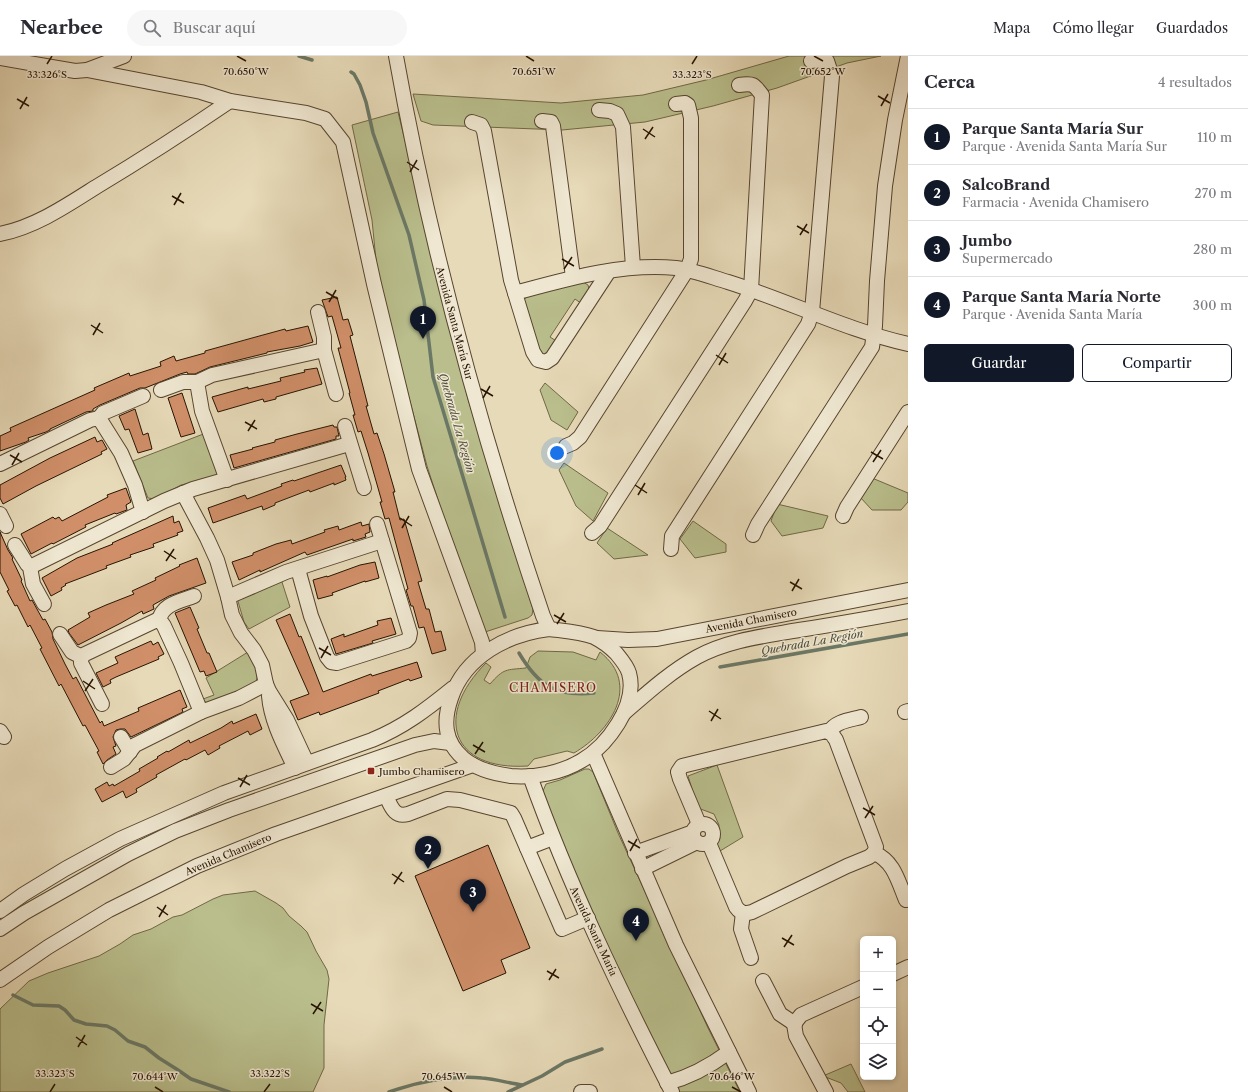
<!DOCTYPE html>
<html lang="es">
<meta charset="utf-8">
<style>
:root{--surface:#fff;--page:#f7f7f7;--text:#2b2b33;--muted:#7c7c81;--line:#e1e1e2;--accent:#111827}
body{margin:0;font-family:"Libre Caslon Text",serif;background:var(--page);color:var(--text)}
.controls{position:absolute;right:12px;bottom:12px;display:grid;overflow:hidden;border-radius:6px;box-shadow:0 2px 6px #0003}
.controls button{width:36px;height:36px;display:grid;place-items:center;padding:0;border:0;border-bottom:1px solid var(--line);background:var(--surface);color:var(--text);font:20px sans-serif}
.you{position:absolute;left:557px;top:397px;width:14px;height:14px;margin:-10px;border:3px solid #fff;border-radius:50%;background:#1a73e8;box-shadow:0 0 0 6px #1a73e833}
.badge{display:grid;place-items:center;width:26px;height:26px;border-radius:50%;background:var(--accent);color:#fff;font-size:13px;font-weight:700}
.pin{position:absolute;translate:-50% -33px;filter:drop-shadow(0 1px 2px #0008)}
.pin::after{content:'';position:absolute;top:21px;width:14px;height:12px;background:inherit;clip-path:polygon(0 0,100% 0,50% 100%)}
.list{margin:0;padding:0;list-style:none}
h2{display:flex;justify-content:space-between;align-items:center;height:52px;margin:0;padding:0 16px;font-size:17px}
h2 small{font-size:13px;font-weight:400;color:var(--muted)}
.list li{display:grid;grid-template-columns:26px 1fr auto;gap:12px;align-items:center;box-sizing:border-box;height:56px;padding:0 16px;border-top:1px solid var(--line)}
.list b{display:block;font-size:15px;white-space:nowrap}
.list p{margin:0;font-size:13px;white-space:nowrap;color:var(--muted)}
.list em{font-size:13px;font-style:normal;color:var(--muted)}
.actions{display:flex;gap:8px;padding:12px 16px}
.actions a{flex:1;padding:9px 0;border:1px solid var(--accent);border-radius:6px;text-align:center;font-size:14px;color:var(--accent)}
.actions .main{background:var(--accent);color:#fff}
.icon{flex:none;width:22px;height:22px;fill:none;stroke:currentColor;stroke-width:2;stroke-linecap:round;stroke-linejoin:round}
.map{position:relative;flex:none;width:908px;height:1036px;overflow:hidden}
header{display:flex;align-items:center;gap:24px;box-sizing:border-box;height:56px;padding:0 20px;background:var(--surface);border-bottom:1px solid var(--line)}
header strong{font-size:19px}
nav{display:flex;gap:22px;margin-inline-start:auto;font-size:14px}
.search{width:280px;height:36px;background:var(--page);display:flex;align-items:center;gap:10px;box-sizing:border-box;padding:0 14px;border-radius:22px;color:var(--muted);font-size:15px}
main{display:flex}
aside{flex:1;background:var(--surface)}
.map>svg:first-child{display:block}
</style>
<header>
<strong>Nearbee</strong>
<div class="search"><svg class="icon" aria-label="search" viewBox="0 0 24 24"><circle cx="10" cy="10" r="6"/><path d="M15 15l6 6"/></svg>Buscar aquí</div>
<nav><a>Mapa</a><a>Cómo llegar</a><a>Guardados</a></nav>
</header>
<main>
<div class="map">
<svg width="908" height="1036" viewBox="0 0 908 1036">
<rect width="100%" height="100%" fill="#e7dab8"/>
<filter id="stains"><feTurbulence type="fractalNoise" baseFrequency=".005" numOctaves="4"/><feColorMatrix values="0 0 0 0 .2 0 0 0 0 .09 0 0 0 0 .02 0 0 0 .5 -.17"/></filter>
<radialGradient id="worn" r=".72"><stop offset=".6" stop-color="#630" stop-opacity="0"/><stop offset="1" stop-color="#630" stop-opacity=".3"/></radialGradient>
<g fill="#b9be8c" stroke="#706846">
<path d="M789,0H881L847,7L777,32L713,50L645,66L562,74L433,69L421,65L413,38L561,47L643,39L706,24Z"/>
<path d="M398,56L468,343L533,553L532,559L528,562L485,576L480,573L427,410L378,224L372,164L352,69Z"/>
<path d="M583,226L588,229L589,233L582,248L575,243L550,281L558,286L551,297L544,299L540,297L524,244L527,240Z"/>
<path d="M545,327L578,356L567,374L551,364L540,334Z"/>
<path d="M206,377L220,418L199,425L181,429L155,443L148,442L133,405Z"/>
<path d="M564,407L608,437L593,465L576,450L559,414Z"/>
<path d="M872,422L908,437V446L901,454H872L860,441Z"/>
<path d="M777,448L828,460L823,472L782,480L771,465Z"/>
<path d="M693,465L726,488V496L695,502L680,483Z"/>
<path d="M607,472L648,499L614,503L597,487Z"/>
<path d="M281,523L290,551L249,573L244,566L237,542Z"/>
<path d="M538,595L573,596L596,604L600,596C642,629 610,676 574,697L567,695L534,703L528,710C450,715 434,659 486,607L491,611L484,624L490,628C504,612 506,614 526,612L530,601Z"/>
<path d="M248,596C256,608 261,616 254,630L208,649L203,643L214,639L206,622Z"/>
<path d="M717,709L743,781L720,795L716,791L719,769L714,758L698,752L688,720Z"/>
<path d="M585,713H589L593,716L618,777L708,972L740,1036H678L600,874L544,744L543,735L546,728L560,724Z"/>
<path d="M255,835L276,847L283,852L289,860L301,870L307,876L316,895L327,914L329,923L324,969V1012L313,1036H0V953L29,925L48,917L99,900L120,888L133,879L151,873L173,861L182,859L213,843L223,839Z"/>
<path d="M851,1008L865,1036H848L841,1027L823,1020Z"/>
</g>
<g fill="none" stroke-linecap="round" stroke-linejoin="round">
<g stroke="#6b7866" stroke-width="3.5">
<path d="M299,0L312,4"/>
<path d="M351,16L354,18L360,29L366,46L373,77L409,179L424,244L433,321L505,561"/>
<path d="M519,597C538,629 555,641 594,637"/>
<path d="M720,611L908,578"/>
<path d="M13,939L33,949L59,950L65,954L74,964L86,968L107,970L115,974L128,985L145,991L159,1002L178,1014L191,1023L229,1036"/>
<path d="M389,1036C417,1026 452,1019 482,1022C496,1023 508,1027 522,1029"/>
<path d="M508,1036L542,1020L565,1006L602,993"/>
</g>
</g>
<g fill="#d08f69" stroke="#271301">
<path d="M337,241L343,264L348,263L353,279L350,280L368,350H366L374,378L377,377L384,398L395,436H393L400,464L404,463L422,525L418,526L426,553H429L435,576L441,575L446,594L432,598L424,571L419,572L413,550H411L406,534L408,533L389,462L385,463L380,446H382L368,397L361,375L358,376L353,359H355L349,337H350L338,292H341L332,260L328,261L322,244Z"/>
<path d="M308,270L313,286L300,290L267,296V297L210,311L195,318H188L187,316L180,318L145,332H140L100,349L93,353V355L86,356L50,373V374L46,376L28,382L29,384L26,386L0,395V380L11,375L10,372L95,334L94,332L129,317L130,320L161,310L160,306L174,300L176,305L205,297V295L263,279L285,273L286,275Z"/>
<path d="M317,312L322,328L276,341V343L264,346L263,343L218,356L212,341L248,331V333L281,325L280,322L305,316L304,314Z"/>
<path d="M182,337L195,377L181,381L168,342Z"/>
<path d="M135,353L143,379L148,377L152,393L138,397L129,373L125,374L119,360Z"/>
<path d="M333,369L334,371H337L339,380H336V383L234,412L230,399L253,393L252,392L275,386V384L297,378Z"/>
<path d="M95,381L97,386L102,384L107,393L101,396L102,398L36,430L3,448L0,442V429L50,402Z"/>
<path d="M341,409L346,421H345L346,424L334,429V427L310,436L309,434L275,447V449L263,454L262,450L213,467L208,452L245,439L247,443L282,430L281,428L293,424L294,425Z"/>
<path d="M126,432L131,446L126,449L127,454L116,458L115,457L85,469L86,471L53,488L52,487L31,498L21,478L53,461L55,463L59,461L62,465L108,441L107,439Z"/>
<path d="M173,460L174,467L179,465L183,475L177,477L178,479L153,488L154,491L130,499L131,501L106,510L107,512L65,528L66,529L61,532L62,534L51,540L42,522L77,502L113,488L112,487Z"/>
<path d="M361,466L362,470L369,468L370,476L365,478L366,481L353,485V483L307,499L305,496L260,516V514L239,524L232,506L253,499V497L276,488L291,484L292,488L325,476L324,474L338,470L339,474Z"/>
<path d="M0,476L8,494L13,502L12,503L22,524L21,525L30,545L32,544L43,564L45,563L52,576L53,583L65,608L73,623L76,621L100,667L102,665L104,670L139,655L138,652L180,634L187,651L182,653L183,656L131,681L125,673H120L116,674L113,681L116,690L113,691L116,698L107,704L103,708L97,696L99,695L85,669L83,670L61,628L59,630L40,593L42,592L30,569L28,571L17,549L15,550L7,535L9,534L0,516Z"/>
<path d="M197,502L206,527L169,540L153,549L154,553L143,558L142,555L121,567L78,589L69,577L68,574L90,561L88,557L106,549L134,538L132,535L156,524L155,522L180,510L179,509Z"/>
<path d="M375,506L379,522L365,526V525L332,537L333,539L318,543L313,524L327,520V521L360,509Z"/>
<path d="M190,551L199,572L197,573L207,597H209L217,616L206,620L204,615L200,616L175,557Z"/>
<path d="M290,558L299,581L301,580L323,636L371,618L372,620L417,606L422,621L410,625L409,623L378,635L379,637L320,659L319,656L298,664L290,645L309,638L276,564Z"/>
<path d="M391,562L396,578L372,585L373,587L336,598L331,583L344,578V581L378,569L377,565Z"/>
<path d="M151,585L153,589L158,586L164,598L158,601L159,603L116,621L110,624L111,627L103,631L96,617L118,607L115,601Z"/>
<path d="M256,658L262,673L250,679L248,675L219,690L220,692L208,699L205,694L186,704L185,703L156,719L157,721L136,733L137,736L126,742L123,735L102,746L95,733L107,726L109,730L113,728L114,730L140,715L139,713L158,702L157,701L167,695L168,696L189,684L190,687L221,672L232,665L233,668Z"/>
<path d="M488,789L530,892L501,904L506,917L463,935L415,820Z"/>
</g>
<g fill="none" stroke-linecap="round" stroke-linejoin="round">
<defs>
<g id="minor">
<path d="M396,0C430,191 481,377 543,560L549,573"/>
<path d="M0,2L75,15L87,14L124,0"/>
<path d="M87,14L201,36L230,45L306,57L325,63L343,86L374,228L419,413L482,586L483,598"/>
<path d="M599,54L610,55L617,58L623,71L633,211"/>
<path d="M542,65L551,66L553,70L573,221"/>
<path d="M472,66L481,69L484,75L511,224L533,296L538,304L546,306L552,302L609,215"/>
<path d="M0,178C35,171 66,150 96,131C141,104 186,75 230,45"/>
<path d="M515,237C567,223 621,207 676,212C693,214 711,221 728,226C789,245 846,274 908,288"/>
<path d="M318,256L324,281V294L336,338"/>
<path d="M197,326L202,355L227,424"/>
<path d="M161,334L183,326H197L212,319L324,294"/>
<path d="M99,362L103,357L143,340"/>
<path d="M345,370L364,432"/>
<path d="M566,390L573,387L580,381L687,214L691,203V62L688,49L685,47L676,48"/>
<path d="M0,408L90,364L99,362L121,397L135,429L143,456"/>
<path d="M183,437L207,482L217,504L228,541L232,559L241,577L254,594L262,609L266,628L269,635L287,664L307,707"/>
<path d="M0,458L6,470"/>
<path d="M843,460L847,451L908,356"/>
<path d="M592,477L600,470L745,245L751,234L762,39C754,28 753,27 739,29"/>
<path d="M753,479L758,468L872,291L875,270L877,225L885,130L895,64L908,0"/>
<path d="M15,489L27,508L30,511L33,528L44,548"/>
<path d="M671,493L672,480L808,268L812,256L832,20L827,5L821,4L811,5"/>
<path d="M30,511L164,445L193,433L349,388"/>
<path d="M298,513L311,560L327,601L331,606L337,607L406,585L409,582L410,577L377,468"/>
<path d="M228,541L286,516L382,485"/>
<path d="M159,565C161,548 181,545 194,540"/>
<path d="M549,573C564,575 580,576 594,581C602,585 610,591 616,597C621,603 627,610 629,617C638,649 607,690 581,705C561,717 534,722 511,720C495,718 476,713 463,702C444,685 443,665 451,642C465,600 508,578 549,573Z"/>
<path d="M60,578L72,596L82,601"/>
<path d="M597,582L628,584L657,583L908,534"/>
<path d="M269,640C271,665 284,689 295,712"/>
<path d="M102,648L81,607V604L83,599L157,564L162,567L164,570L181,607L201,656"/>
<path d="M905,656L908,655"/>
<path d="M624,657C647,637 670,616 697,601C728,584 765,580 799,574C836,568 872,562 908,555"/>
<path d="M0,675L4,681"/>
<path d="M829,676C836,665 850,664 861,661"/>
<path d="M121,681L130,696"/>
<path d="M593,697L676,889L749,1036"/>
<path d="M111,711L124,703L135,689L201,656L239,642L266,628"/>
<path d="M530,720C569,829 619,933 672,1036"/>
<path d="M386,740C391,750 394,762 408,758L447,743L460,744L511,757L514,762L562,873L588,862"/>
<circle cx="703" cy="778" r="10"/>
<path d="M699,768L680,723L678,716L682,710L826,675L832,678L836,684L876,791L874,797L869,801L847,810L752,856C745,858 740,857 736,851L709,787"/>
<path d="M527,792L553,782"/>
<path d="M635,797L693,776"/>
<path d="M874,797C894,805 898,825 906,844"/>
<path d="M642,813L697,786"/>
<path d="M0,855L24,838L65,813L120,783L224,737L372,684C404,671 427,653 453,632"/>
<path d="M743,857L741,873L751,902"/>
<path d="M0,873L24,857L128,798L175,775L229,754L415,689L434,685L450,687"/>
<path d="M893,918L908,911"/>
<path d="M0,924L48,891L109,854L197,810L276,778L473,709"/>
<path d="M763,925L780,958L795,968"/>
<path d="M667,1027C690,1021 710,1010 729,996"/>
<path d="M581,1036H590"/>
<path d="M826,1036L796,980L794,968L801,959L863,931"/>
</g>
</defs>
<use href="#minor" stroke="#57452f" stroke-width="16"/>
<use href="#minor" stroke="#efe7d1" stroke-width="14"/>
</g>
<path fill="none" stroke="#271301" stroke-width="1.5" d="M237,0L246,5M526,0L534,5M814,0L823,5M47,8L52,0M692,8L697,0M878,40L890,47M17,43L29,50M881,50L888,38M20,53L27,41M643,73L655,81M645,83L653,71M407,106L419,114M410,116L417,104M172,140L184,147M174,149L181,137M797,170L809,177M800,179L807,168M562,203L574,210M564,213L572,201M326,236L338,243M329,246L336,234M91,269L103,277M93,279L100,267M716,299L728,307M719,309L726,297M481,333L493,340M483,342L490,330M245,366L257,373M248,375L255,364M871,396L883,403M10,399L22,406M873,406L881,394M12,409L19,397M635,429L647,437M638,439L645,427M400,462L412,470M402,472L409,460M164,495L176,503M166,505L174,493M790,526L802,533M792,535L799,523M554,559L566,566M557,568L564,557M319,592L331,599M321,602L328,590M83,625L95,633M85,635L93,623M709,655L721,663M711,665L718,653M473,689L485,696M475,698L483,686M238,722L250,729M240,731L247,719M863,752L875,759M865,762L873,750M628,785L640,792M630,795L637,783M392,818L404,826M394,828L402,816M157,851L168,859M159,861L166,849M782,882L794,889M784,891L792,879M547,915L559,922M549,924L556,913M311,948L323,955M313,958L321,946M76,981L87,989M78,991L85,979M155,1031L163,1036M444,1031L452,1036M732,1031L741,1036M50,1036L55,1028M264,1036L270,1028"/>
<rect fill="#8f2418" stroke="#efe7d1" stroke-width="1.5" x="367" y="711" width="8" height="8" rx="2"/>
<g text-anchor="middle" stroke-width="3" stroke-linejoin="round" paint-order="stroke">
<g font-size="10" fill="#271301" stroke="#efe7d1">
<text transform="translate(455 267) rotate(75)" y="4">Avenida Santa María Sur</text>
<text transform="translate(751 564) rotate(-11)" y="4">Avenida Chamisero</text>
<text transform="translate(228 798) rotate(-23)" y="4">Avenida Chamisero</text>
<text transform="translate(594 875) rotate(65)" y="4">Avenida Santa María</text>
</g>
<g font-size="10" fill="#271301" stroke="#efe7d1" text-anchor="start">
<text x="379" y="719">Jumbo Chamisero</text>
</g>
<g font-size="11" font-style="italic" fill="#4f4e3c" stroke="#efe7d1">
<text transform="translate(457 367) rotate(74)" y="4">Quebrada La Región</text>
<text transform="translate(812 586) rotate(-10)" y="4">Quebrada La Región</text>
</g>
<g font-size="12" letter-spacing="1" fill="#7a1f14" stroke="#efe7d1">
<text x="553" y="636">CHAMISERO</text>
</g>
</g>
<g font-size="10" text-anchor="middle" fill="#271301" stroke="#efe7d1" stroke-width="3" stroke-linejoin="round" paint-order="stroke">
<text x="246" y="19">70.650°W</text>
<text x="534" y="19">70.651°W</text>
<text x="823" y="19">70.652°W</text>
<text x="47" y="22">33.326°S</text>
<text x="692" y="22">33.323°S</text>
<text x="55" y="1021">33.323°S</text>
<text x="270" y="1021">33.322°S</text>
<text x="155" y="1024">70.644°W</text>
<text x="444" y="1024">70.645°W</text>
<text x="732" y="1024">70.646°W</text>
</g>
<rect width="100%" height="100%" filter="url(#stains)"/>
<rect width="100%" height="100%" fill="url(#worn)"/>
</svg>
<div class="controls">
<button>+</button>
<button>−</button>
<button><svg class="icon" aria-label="locate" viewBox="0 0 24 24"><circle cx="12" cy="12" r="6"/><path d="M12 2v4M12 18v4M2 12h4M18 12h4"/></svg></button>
<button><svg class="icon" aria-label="layers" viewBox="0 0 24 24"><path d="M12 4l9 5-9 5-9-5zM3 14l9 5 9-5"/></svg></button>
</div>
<div class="you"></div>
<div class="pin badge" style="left:423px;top:283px">1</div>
<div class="pin badge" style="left:428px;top:813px">2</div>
<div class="pin badge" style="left:473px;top:856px">3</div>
<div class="pin badge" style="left:636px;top:885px">4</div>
</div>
<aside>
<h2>Cerca<small>4 resultados</small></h2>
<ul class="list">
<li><span class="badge">1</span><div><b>Parque Santa María Sur</b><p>Parque · Avenida Santa María Sur</p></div><em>110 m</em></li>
<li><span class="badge">2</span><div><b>SalcoBrand</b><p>Farmacia · Avenida Chamisero</p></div><em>270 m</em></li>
<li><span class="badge">3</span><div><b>Jumbo</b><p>Supermercado</p></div><em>280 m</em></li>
<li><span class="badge">4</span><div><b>Parque Santa María Norte</b><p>Parque · Avenida Santa María</p></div><em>300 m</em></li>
</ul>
<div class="actions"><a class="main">Guardar</a><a>Compartir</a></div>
</aside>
</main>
